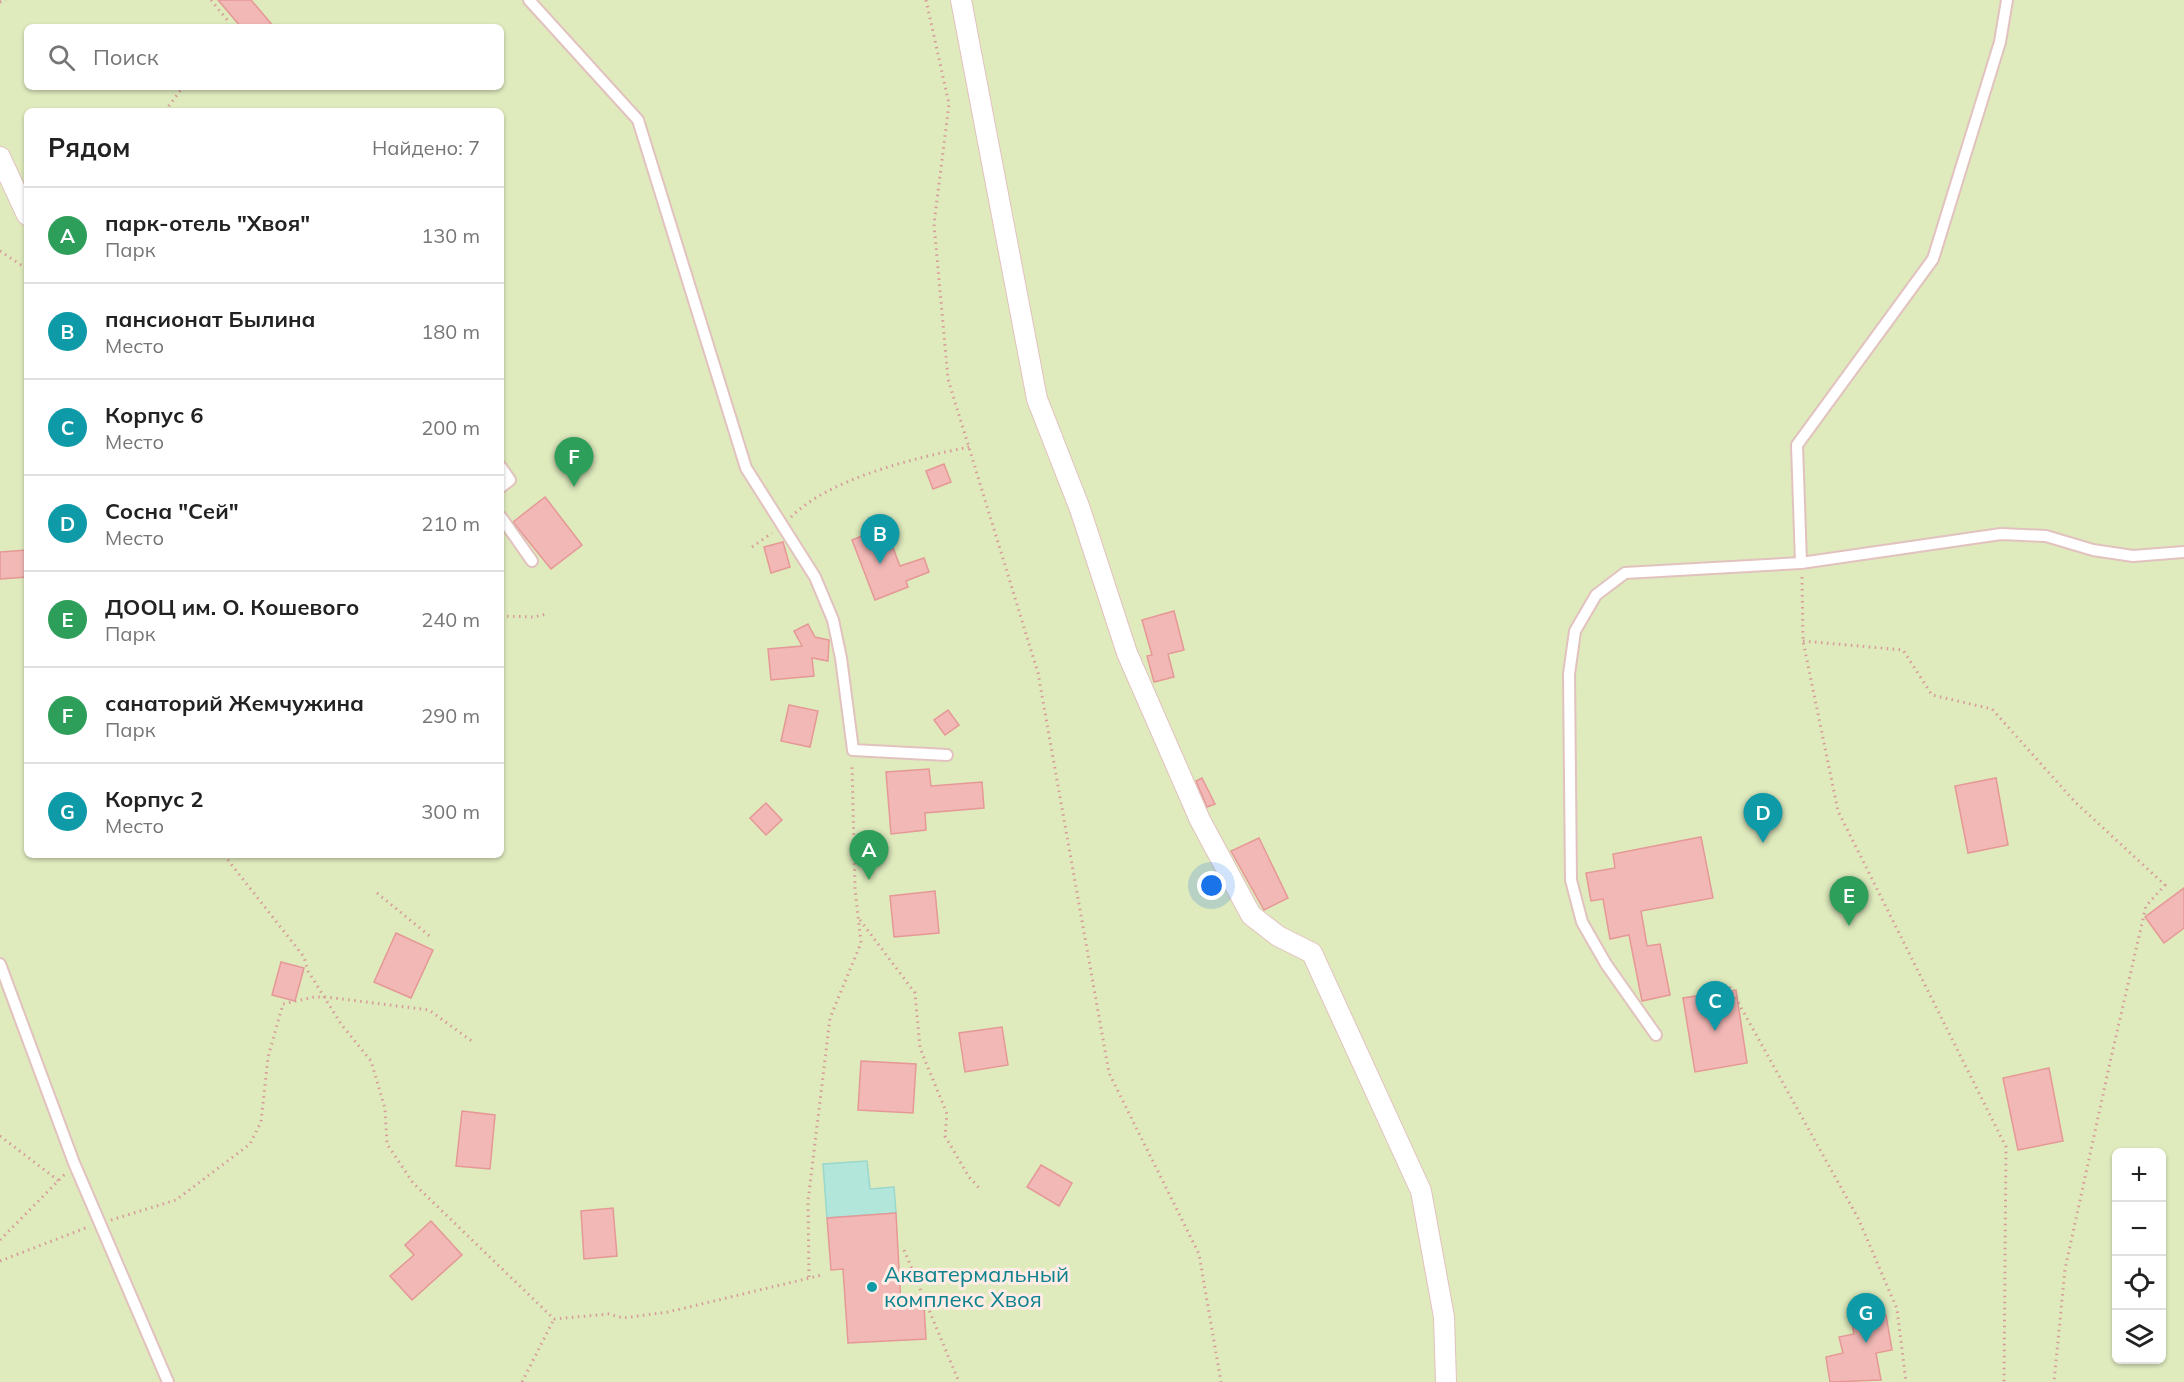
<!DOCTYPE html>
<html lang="ru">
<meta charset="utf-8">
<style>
:root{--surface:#fff;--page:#f6f6f6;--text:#222;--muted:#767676;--line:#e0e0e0;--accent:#b45309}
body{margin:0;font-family:Mulish,sans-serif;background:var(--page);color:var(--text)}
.controls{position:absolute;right:18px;bottom:18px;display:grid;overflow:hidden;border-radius:9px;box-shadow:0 2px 4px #0004}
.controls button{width:54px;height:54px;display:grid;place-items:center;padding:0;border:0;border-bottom:2px solid var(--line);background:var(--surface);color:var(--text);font:30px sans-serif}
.you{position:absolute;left:1212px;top:886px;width:21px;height:21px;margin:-15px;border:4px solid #fff;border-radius:50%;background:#1a73e8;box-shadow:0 0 0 9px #1a73e833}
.badge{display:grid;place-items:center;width:39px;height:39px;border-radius:50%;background:var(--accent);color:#fff;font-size:20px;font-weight:700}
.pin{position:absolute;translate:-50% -50px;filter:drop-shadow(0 2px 3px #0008)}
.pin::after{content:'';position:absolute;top:32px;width:21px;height:18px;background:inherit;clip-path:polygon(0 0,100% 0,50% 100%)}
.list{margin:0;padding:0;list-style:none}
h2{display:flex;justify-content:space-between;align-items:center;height:78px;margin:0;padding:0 24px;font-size:26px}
h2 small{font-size:20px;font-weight:400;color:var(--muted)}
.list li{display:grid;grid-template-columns:39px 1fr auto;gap:18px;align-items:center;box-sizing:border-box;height:96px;padding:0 24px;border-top:2px solid var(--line)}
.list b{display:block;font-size:22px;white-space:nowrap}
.list p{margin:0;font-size:20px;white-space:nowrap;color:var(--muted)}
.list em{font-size:20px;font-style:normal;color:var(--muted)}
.icon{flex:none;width:33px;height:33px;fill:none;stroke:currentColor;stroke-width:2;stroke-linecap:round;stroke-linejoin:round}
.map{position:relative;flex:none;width:2184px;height:1382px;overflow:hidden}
.search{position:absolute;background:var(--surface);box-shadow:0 2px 4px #0004;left:24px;top:24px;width:480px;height:66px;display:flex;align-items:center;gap:15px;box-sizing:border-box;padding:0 21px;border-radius:9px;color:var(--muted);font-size:22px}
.panel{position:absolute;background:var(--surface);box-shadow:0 2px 4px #0004;left:24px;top:108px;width:480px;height:750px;border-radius:9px}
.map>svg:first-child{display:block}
</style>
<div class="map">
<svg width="2184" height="1382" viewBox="0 0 2184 1382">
<rect width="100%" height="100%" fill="#fde6de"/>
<path fill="#dfeabd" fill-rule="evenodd" d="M0,0H2184V1382H0ZM27,27H501V87H27ZM27,111H501V855H27ZM2116,1152H2162V1360H2116Z"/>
<path fill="#b3e6db" stroke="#99d8cb" stroke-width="1.5" d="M867,1161L870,1189L894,1187L896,1213L827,1218L823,1164Z"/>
<g fill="#f2b8b6" stroke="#e59896" stroke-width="1.5">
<path d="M218,0H251L274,27H241Z"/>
<path d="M944,464L951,482L933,489L926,471Z"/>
<path d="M545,497L582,545L551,569L513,522Z"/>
<path d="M885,527L900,566L924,558L929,572L906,581L908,587L875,600L852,540Z"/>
<path d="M783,542L790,567L771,573L764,547Z"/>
<path d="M27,550V577L0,579V552Z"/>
<path d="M1174,611L1184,650L1168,654L1174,677L1154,682L1147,656L1152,655L1142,620Z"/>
<path d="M808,624L815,637L829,640L828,661L812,658L814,676L771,680L768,649L802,646L794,631Z"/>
<path d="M789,705L818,711L810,747L781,741Z"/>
<path d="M948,710L959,725L945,735L934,720Z"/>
<path d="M929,769L931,786L982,782L984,808L925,813L926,830L891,834L886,772Z"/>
<path d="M1202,778L1215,804L1207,807L1196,781Z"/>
<path d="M1996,778L2008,845L1968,853L1955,786Z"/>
<path d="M766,803L782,820L766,835L750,818Z"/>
<path d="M1701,837L1713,898L1641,911L1647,946L1660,944L1670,995L1642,1001L1629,935L1610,939L1603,899L1591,901L1586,873L1615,868L1613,854Z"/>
<path d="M1259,838L1288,898L1264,910L1231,851Z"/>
<path d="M2184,888V928L2164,943L2145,917Z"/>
<path d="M935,891L939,933L894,937L890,896Z"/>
<path d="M396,933L433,950L411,998L374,982Z"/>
<path d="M281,962L304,968L295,1001L272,995Z"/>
<path d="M1736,990L1747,1063L1695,1072L1683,998Z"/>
<path d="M1002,1027L1008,1065L965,1072L959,1033Z"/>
<path d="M861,1061L916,1064L913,1113L858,1110Z"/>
<path d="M2049,1068L2063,1141L2018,1150L2003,1078Z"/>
<path d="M462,1111L495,1115L490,1169L456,1166Z"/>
<path d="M1041,1165L1072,1183L1059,1206L1027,1187Z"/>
<path d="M613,1208L617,1256L584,1259L581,1211Z"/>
<path d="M896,1213L901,1306L924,1305L926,1339L848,1343L843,1269L831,1270L827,1218Z"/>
<path d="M431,1221L462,1255L412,1300L390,1276L414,1255L405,1245Z"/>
<path d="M1878,1307L1880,1316L1886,1315L1892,1350L1876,1353L1881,1380L1830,1382L1826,1357L1843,1353L1839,1337L1854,1334L1850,1312Z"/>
</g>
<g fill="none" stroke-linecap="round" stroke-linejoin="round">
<defs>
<g id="service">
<path d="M529,0L638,120L746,468L815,577L833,620L841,658L853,750L947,755"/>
<path d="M501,467L510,480L501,487"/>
<path d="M501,517L532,561"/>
<path d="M1801,563L1797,445L1933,259L2000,42L2007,0"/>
<path d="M0,964L74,1163L168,1382"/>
<path d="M1656,1035L1606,964L1582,922L1571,880L1569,674L1575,631L1596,595L1625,573L1801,563L2001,534L2046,536L2093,550L2133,556L2184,552"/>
</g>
<g id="minor">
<path d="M961,0L1037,399L1080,509L1127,653L1200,820L1251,915L1278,936L1312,953L1421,1191L1444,1317L1446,1382"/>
<path d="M0,157L27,215"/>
</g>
</defs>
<use href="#service" stroke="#e2c2be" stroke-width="14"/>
<use href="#minor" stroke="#e2c2be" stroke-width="22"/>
<g stroke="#d79c99" stroke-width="3" stroke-dasharray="1.5 4.5" stroke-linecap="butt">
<path d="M211,0L228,21L227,27"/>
<path d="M926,0L949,104L934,224L948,379L1038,673L1109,1073L1199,1254L1221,1382"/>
<path d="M0,2L6,0"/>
<path d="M165,111L183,87"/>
<path d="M0,251L27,269"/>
<path d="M791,517C830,478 915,458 969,447"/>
<path d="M752,547L772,533"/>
<path d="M1802,577L1803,641L1838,811L2006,1147L2004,1382"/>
<path d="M501,616L533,617L547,614"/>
<path d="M1803,641L1903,650L1932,695L1992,709L2075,802L2165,885L2146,906L2111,1058L2065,1269L2054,1382"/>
<path d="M224,855L304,957L308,971L341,1024L371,1061L385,1108L387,1144L413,1183L554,1319L609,1314L623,1318L668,1312L822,1275"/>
<path d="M377,893L432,938"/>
<path d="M860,920L915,993L920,1048L947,1114L945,1136L969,1177L981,1190"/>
<path d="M1706,985L1729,986L1858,1218L1897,1309L1906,1382"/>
<path d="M0,1136L59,1181"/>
<path d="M111,1220L176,1200L250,1144L261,1122L268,1057L283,1004L314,997H326L429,1010L473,1042"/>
<path d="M0,1240L65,1174"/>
<path d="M904,1250L959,1382"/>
<path d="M0,1261L88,1227"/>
<path d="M809,1277L808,1201L830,1018L861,943L855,889L852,764"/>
<path d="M522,1382L554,1319"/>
</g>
<use href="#service" stroke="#fff" stroke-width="10"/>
<use href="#minor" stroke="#fff" stroke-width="20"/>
</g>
<circle fill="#0f9aa8" stroke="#ffece5" stroke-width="2" cx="872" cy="1287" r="6"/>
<g text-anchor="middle" stroke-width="6" stroke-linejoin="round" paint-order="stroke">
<g font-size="22" fill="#0d838f" stroke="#ffece5" text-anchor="start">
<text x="884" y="1282">Акватермальный<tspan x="884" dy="25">комплекс Хвоя</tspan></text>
</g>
</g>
</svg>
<div class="controls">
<button>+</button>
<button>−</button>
<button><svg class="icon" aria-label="locate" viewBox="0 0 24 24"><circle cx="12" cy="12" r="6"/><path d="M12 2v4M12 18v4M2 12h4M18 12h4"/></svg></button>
<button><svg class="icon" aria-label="layers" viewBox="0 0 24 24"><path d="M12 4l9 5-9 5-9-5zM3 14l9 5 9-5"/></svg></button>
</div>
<div class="you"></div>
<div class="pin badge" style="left:869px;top:880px;background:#2e9e5b">A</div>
<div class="pin badge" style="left:880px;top:564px;background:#0f9aa8">B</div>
<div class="pin badge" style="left:1715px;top:1031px;background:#0f9aa8">C</div>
<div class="pin badge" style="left:1763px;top:843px;background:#0f9aa8">D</div>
<div class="pin badge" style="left:1849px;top:926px;background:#2e9e5b">E</div>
<div class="pin badge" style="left:574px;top:487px;background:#2e9e5b">F</div>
<div class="pin badge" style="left:1866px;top:1343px;background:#0f9aa8">G</div>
<div class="search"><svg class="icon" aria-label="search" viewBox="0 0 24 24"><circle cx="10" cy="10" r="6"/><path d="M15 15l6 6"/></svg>Поиск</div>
<section class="panel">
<h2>Рядом<small>Найдено: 7</small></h2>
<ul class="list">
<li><span class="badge" style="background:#2e9e5b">A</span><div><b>парк-отель &quot;Хвоя&quot;</b><p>Парк</p></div><em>130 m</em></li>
<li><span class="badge" style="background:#0f9aa8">B</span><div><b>пансионат Былина</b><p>Место</p></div><em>180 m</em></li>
<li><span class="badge" style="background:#0f9aa8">C</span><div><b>Корпус 6</b><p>Место</p></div><em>200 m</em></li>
<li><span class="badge" style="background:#0f9aa8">D</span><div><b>Сосна &quot;Сей&quot;</b><p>Место</p></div><em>210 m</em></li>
<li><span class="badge" style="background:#2e9e5b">E</span><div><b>ДООЦ им. О. Кошевого</b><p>Парк</p></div><em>240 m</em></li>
<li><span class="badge" style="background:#2e9e5b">F</span><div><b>санаторий Жемчужина</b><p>Парк</p></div><em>290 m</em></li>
<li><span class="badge" style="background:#0f9aa8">G</span><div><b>Корпус 2</b><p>Место</p></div><em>300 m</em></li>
</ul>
</section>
</div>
